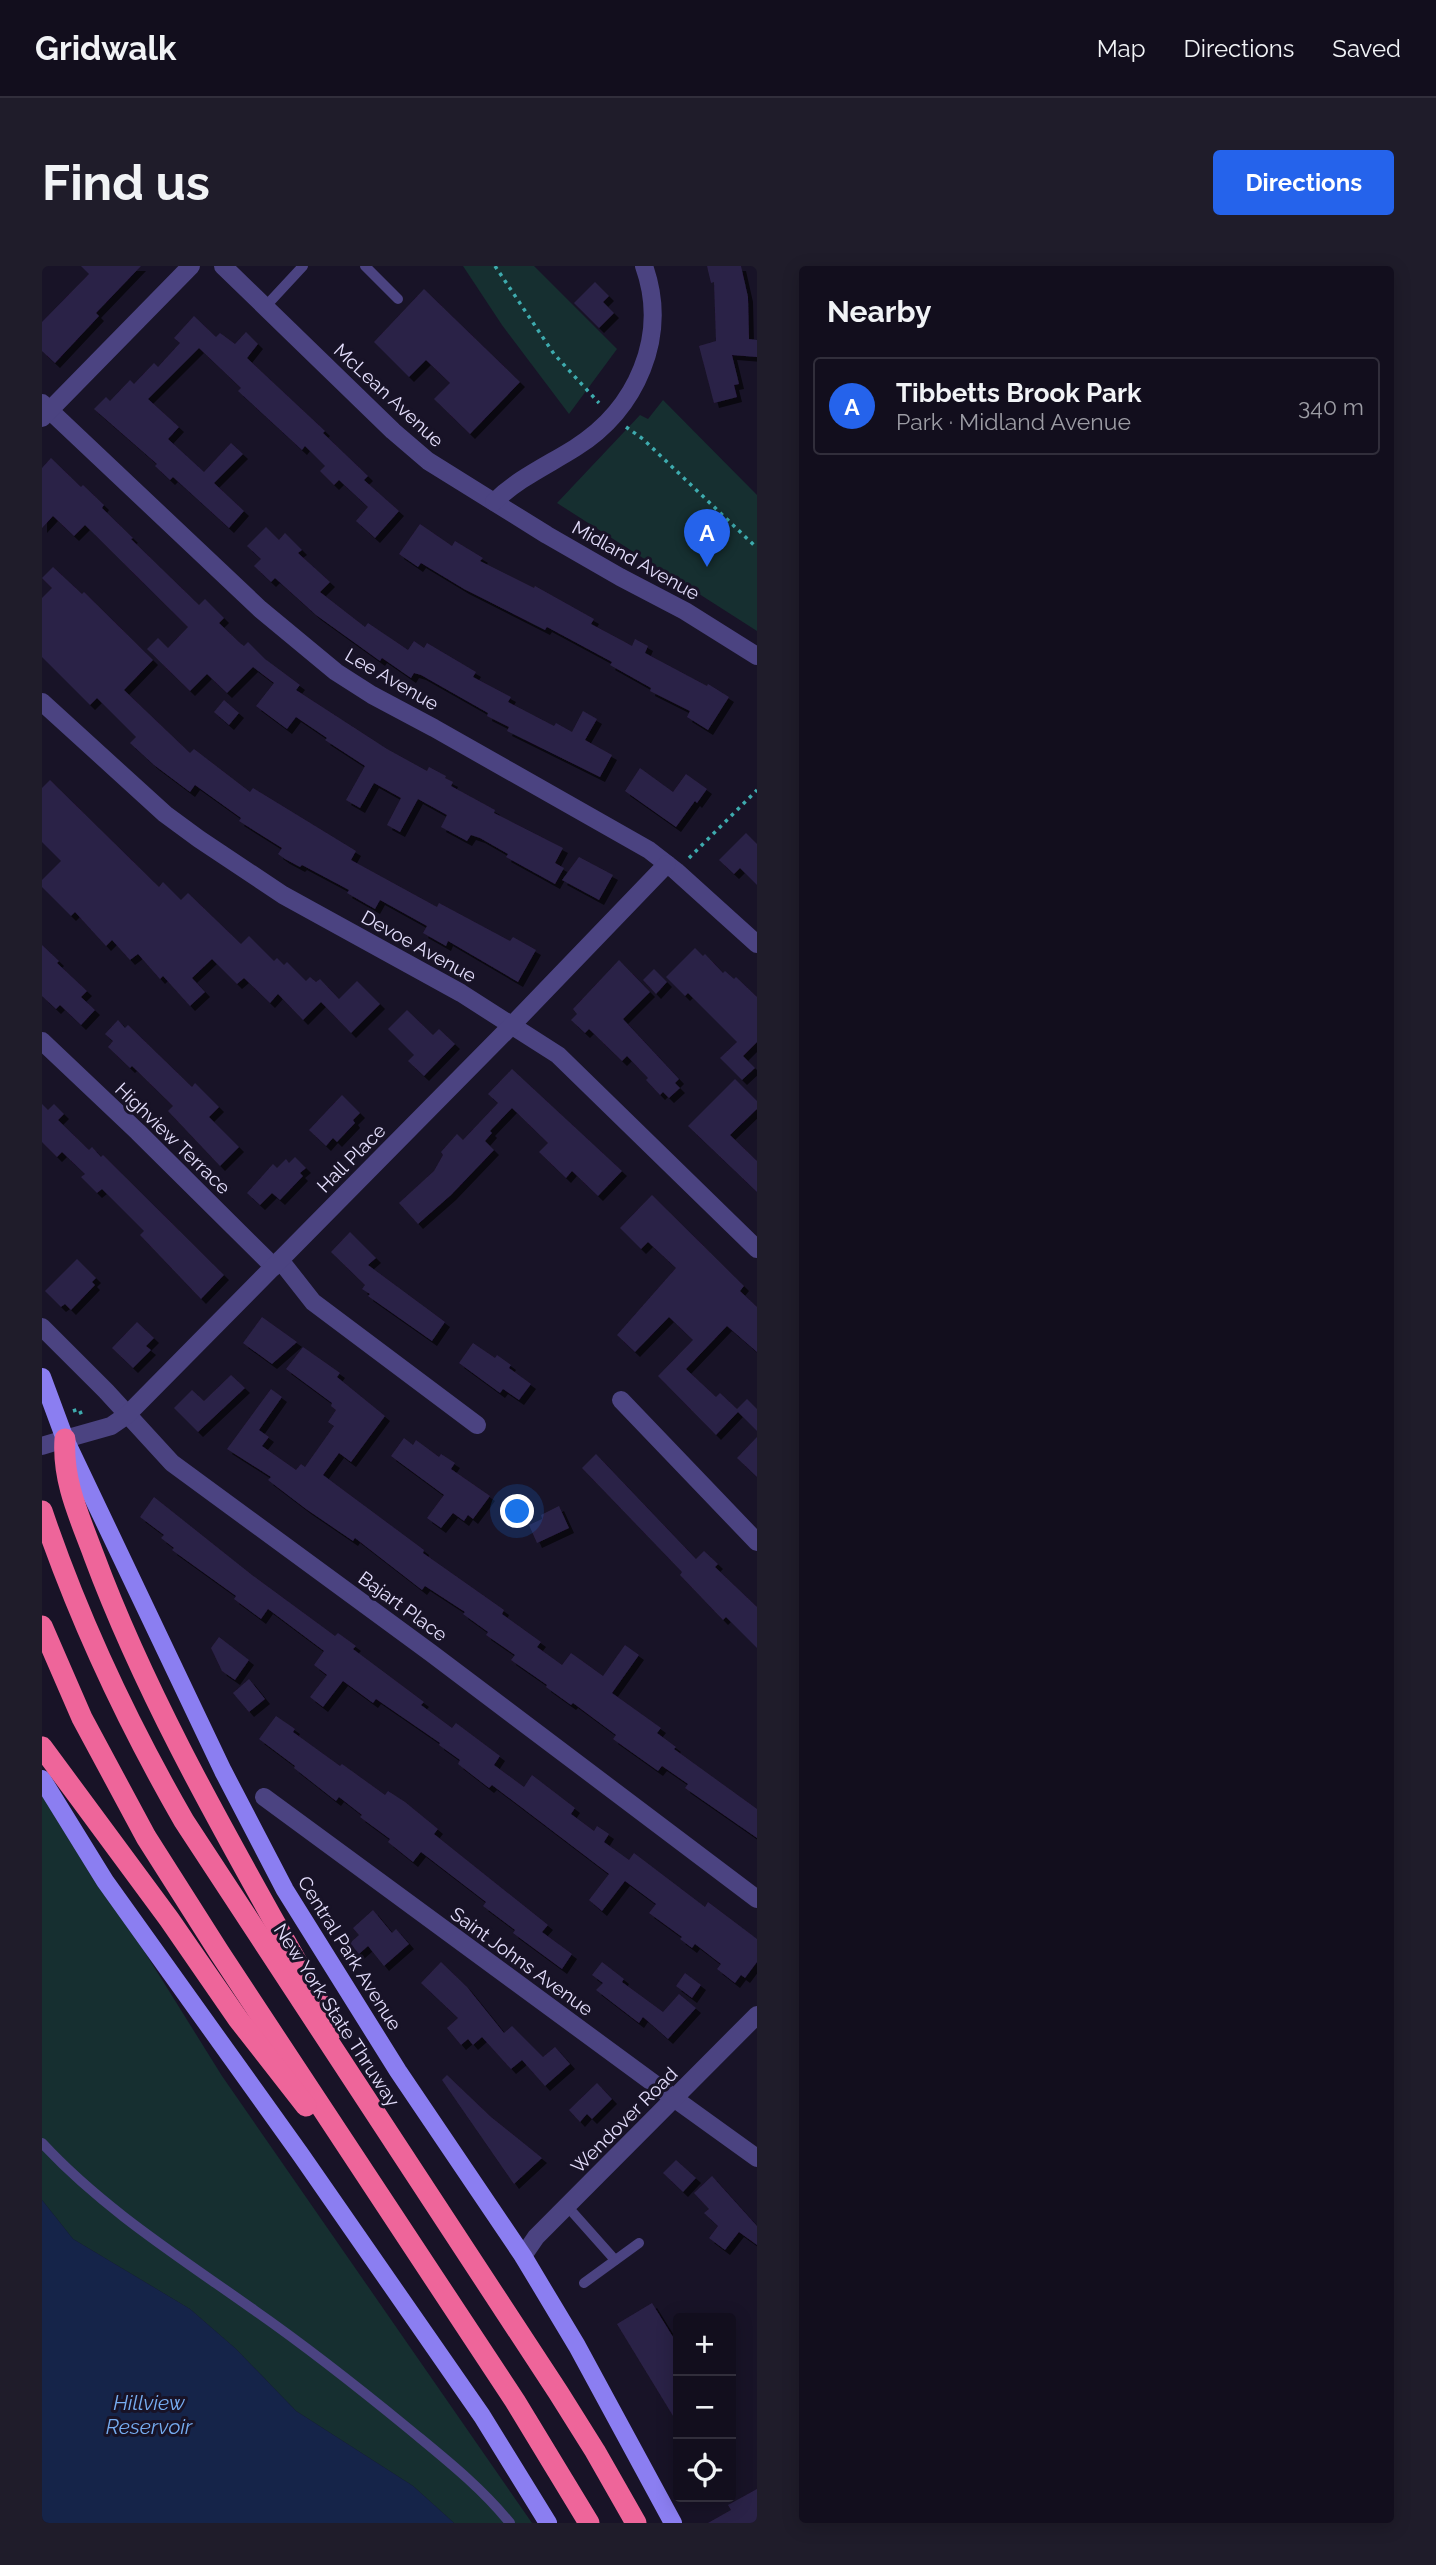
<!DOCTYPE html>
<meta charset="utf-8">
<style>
:root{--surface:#120e1d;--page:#1f1c2a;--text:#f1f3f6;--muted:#9c9ca4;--line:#312e3b;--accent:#2563eb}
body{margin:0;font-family:Raleway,sans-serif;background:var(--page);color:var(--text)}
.controls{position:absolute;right:21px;bottom:21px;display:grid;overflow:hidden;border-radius:7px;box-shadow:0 4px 18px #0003}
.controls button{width:63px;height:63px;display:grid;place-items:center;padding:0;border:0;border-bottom:2px solid var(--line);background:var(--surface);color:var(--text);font:35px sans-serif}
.you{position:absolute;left:476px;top:1246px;width:24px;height:24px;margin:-18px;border:5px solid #fff;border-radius:50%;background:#1a73e8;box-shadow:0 0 0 10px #1a73e833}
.badge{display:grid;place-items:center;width:46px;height:46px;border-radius:50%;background:var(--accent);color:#fff;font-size:23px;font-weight:700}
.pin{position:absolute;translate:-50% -58px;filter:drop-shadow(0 2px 4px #0008)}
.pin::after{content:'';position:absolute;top:37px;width:24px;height:21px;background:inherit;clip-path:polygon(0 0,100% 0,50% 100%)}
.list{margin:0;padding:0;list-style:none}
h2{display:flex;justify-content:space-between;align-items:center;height:91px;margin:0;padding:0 28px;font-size:30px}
h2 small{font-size:23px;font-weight:400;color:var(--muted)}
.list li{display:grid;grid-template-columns:46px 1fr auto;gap:21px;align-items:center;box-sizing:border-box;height:98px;margin:0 14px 14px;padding:0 14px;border:2px solid var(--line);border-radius:7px}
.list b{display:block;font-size:26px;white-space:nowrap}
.list p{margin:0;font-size:23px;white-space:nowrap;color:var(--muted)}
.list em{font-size:23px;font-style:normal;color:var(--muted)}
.icon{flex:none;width:38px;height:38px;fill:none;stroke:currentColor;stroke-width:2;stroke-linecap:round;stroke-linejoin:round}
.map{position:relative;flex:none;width:715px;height:2257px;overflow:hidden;border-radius:7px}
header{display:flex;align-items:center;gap:42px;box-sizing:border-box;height:98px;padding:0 35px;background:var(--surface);border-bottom:2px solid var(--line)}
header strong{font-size:33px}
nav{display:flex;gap:38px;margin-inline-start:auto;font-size:24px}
.intro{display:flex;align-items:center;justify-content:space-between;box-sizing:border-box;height:168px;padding:0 42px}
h1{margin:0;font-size:49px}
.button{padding:18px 32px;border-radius:7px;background:var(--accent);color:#fff;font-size:24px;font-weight:700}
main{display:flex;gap:42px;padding:0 42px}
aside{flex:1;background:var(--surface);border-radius:7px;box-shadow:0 4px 18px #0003}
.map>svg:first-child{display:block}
</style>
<header>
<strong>Gridwalk</strong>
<nav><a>Map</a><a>Directions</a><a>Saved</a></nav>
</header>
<div class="intro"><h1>Find us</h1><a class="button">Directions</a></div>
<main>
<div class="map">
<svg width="715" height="2257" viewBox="0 0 715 2257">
<defs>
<filter id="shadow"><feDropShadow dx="5" dy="5" stdDeviation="0" flood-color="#0009"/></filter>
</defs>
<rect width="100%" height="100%" fill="#181327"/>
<g fill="#162f30">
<path d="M421,0H492L575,83L527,148L460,59Z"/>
<path d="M621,134L715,229V365L515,237L598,149L606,153Z"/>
<path d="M0,1521L180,1810L490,2257H412L371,2220L254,2145L194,2083L148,2043L31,1973L0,1934Z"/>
</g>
<path fill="#152449" d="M0,1934L31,1973L148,2043L194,2083L254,2145L371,2220L412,2257H0Z"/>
<g fill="#2c2146" filter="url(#shadow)">
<path d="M39,0H99L54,47L57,50L13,97L0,85V56L47,8Z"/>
<path d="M665,0H699L706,31L707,73L715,74V91L690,89L697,118L692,119L695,131L672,137L657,80L674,75L672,16L669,17Z"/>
<path d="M553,16L567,30L561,36L572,47L557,62L532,37Z"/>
<path d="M382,23L478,116L428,168L392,133L408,117L384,94L367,111L332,76Z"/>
<path d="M152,50L174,71L178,67L193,78L204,66L216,78L205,92L283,165L281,167L326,210L322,214L357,245L333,272L314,255L326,241L297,214L292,219L278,205L283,200L263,180L260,184L196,125L199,122L157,82L106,133L137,161L126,173L162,206L189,177L201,188L172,217L202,245L187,262L131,211L128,214L113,200L115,198L52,143L64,131L68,135L88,114L92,118L112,97L116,101L138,77L132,72Z"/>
<path d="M9,192L39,221L41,219L62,239L60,242L91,272L89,273L157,339L163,333L182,352L177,357L198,377L202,380L206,376L223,393L258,419L254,424L345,483L385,505L387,501L404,510L403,512L411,516L409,520L453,544L452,547L521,582L513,597L522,602L513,618L464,591L466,588L438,572L429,569L425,575L399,561L405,549L376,533L358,566L345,559L359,532L332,517L318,542L304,534L323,500L283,474L285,472L254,451L245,463L214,440L232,417L211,401L185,427L165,408L148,425L105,383L116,372L126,382L146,361L43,259L32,270L11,250L0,262V202Z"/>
<path d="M378,258L410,280L413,275L441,292L438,295L492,322L493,320L552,353L549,358L581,375L590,380L593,373L606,380L603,387L665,420L666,418L687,431L666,464L645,451L648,445L608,425L609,422L568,399L570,396L505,361L503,364L422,323L379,297L376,301L357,288Z"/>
<path d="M224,261L237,274L243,267L260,284L256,287L288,316L278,326L323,361L326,357L366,384L372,375L382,382L385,377L434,406L431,411L469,431L466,436L512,460L514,457L530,466L541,445L555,453L543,474L570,489L558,511L465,465L467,461L445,450L446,447L379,409L372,407L369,412L340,392L338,395L274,349L233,312L229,316L212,300L219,293L205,280Z"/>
<path d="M11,301L40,328L42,326L111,394L82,424L148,487L152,483L208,526L211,522L314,585L309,594L395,641L397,637L468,675L471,671L494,684L476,716L406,675L404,680L381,667L385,660L338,634L333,643L305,627L307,624L260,599L258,601L243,593L236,588L240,582L197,555L199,552L153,519L148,526L112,499L88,477L94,471L55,432L48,439L0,391V332L10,322L0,312Z"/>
<path d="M182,434L197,447L187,459L172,446Z"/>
<path d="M598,502L631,526L644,508L665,523L655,537L653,535L634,561L583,525Z"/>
<path d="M8,514L117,621L121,616L139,634L146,627L199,678L207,670L232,695L235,692L242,699L245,696L264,715L268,711L274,716L278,713L297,733L315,715L338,738L309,767L279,736L261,754L236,728L228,737L202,712L195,718L170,693L150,712L163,726L148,740L121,710L118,713L96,688L88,694L70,674L64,680L33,646L29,650L0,621V614L19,595L0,576V522Z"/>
<path d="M704,567L715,578V619L698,602L692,608L677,594Z"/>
<path d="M537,591L571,609L557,634L520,614Z"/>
<path d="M0,679L17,695L15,697L45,725L39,731L53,744L39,759L18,739L14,743L0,730Z"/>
<path d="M653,682L661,690L663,688L681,707L683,705L692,713L694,711L715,731V776L701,790L713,802L700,814L678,792L695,776L646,727L643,730L624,711Z"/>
<path d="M577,694L608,726L581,753L637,813L633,817L638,822L627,832L621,826L618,829L604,814L606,812L585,790L580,795L547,763L543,767L529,754L535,748L531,743Z"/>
<path d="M612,703L625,716L614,728L601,714Z"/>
<path d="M365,744L391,769L397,763L413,778L382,810L366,795L372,789L346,763Z"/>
<path d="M76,754L83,762L86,759L150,821L153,817L177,841L167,851L197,881L178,900L126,845L131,840L90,800L88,802L66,781L71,775L63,768Z"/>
<path d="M470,803L580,905L556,930L530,905L524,912L497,886L506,877L470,842L448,865L450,867L443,875L452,884L409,929L376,958L357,937L392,905L401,889L399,886L415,868L421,874L456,837L446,828Z"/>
<path d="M693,813L715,835V843L688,869L715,895V926L646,860Z"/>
<path d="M300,829L318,847L311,854L313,857L295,876L291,872L284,880L267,864Z"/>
<path d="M0,838L6,844L12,838L22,848L16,854L47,884L50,881L59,891L61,889L182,1009L159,1033L98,969L102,965L60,923L55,927L39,911L43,908L20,886L15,891L0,876Z"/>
<path d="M253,891L264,902L258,907L261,910L238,934L230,927L218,939L205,927L231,898L235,902L244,893L247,897Z"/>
<path d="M610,929L702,1020L698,1025L715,1041V1086L685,1060L644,1103L674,1131L678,1127L695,1143L705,1133L715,1143V1165L696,1146L674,1169L616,1110L651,1074L627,1051L593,1086L575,1069L634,1002L606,976L599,983L578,962Z"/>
<path d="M308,966L334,992L326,999L403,1056L390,1075L326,1030L328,1028L320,1023L323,1019L289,986Z"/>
<path d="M35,993L54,1012L50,1016L53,1019L29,1044L23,1038L19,1041L3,1025Z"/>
<path d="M220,1051L255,1076L230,1098L201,1077Z"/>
<path d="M95,1056L112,1072L104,1080L109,1084L91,1102L70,1082Z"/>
<path d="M431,1077L453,1092L455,1089L469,1099L467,1102L489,1118L477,1134L461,1123L458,1127L417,1097Z"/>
<path d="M261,1081L298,1107L295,1111L343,1150L309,1196L297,1187L281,1209L382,1284L381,1287L462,1344L460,1348L499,1376L495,1381L520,1399L529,1387L561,1410L583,1379L597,1389L570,1427L619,1462L615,1467L634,1481L632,1483L715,1543V1572L643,1522L646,1518L620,1500L616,1505L571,1473L574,1469L531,1437L529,1439L504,1421L505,1419L469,1394L473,1389L444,1369L446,1366L421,1348L423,1346L383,1320L380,1324L313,1272L311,1275L264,1243L226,1214L229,1211L185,1183L229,1123L240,1131L217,1164L227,1171L220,1180L254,1204L259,1198L263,1201L292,1160L286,1156L294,1144L289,1140L290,1137L244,1103Z"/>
<path d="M189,1109L203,1122L156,1166L132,1142L150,1124L162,1135Z"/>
<path d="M715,1171V1211L695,1192Z"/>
<path d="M362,1172L371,1179L374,1174L397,1191L399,1188L413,1197L409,1203L448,1230L431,1253L426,1249L422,1255L411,1247L399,1262L385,1252L402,1229L349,1190Z"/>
<path d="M554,1188L654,1293L662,1285L676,1298L673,1301L715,1341V1382L684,1351L681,1354L638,1309L640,1306L540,1202Z"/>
<path d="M112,1231L210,1309L293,1370L296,1367L314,1380L311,1383L382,1436L379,1439L410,1462L414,1457L458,1490L452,1499L482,1521L490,1509L533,1542L529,1548L552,1565L555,1560L567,1568L562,1576L587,1594L592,1587L663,1641L666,1636L715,1673V1696L703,1712L699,1709L693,1717L675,1703L679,1698L653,1678L650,1682L638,1673L640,1671L607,1647L614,1638L583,1615L560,1645L547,1634L567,1608L450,1519L447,1522L416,1498L418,1494L397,1479L398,1477L334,1433L331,1437L301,1415L281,1441L268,1431L285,1409L272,1399L282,1385L226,1343L219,1353L192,1333L194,1330L130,1284L132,1282L119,1272L122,1269L98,1251Z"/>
<path d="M517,1240L527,1262L495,1277L487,1259L500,1253L499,1249Z"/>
<path d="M177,1371L207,1394L193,1414L180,1405L169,1382Z"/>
<path d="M207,1413L223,1433L207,1446L191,1427Z"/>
<path d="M234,1450L253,1463L251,1466L298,1500L300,1498L343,1529L346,1525L363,1536L396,1563L392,1568L506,1659L500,1666L530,1688L520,1703L471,1667L473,1664L441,1640L444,1636L379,1586L371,1596L346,1576L348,1573L318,1551L320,1549L297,1531L294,1535L252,1502L253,1500L217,1473Z"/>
<path d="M331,1644L350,1667L354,1663L367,1678L342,1700L326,1680L317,1688L308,1677L317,1669L311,1662Z"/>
<path d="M399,1696L425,1721L462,1767L470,1760L501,1791L513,1781L528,1798L503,1820L480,1794L469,1803L440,1771L431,1779L426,1773L419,1779L405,1762L416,1752L379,1717Z"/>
<path d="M560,1696L582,1713L580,1716L621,1746L637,1728L654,1742L626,1773L601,1751L597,1757L554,1724L561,1717L550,1709Z"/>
<path d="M643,1707L659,1719L650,1732L634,1720Z"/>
<path d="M405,1809L449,1851L500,1892L472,1918L400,1814Z"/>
<path d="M555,1817L570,1833L550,1853L545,1848L538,1856L527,1844Z"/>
<path d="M634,1894L654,1912L641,1926L621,1907Z"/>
<path d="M670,1910L715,1960V1979L697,1966L683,1984L667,1972L676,1960L662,1947L667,1943L652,1927Z"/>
<path d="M610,2037L636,2079V2158L575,2058Z"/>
<path d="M715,2223V2257H666L689,2244L686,2239Z"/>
</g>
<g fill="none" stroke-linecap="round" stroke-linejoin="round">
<g stroke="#3eabae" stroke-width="3.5" stroke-dasharray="3.5 5" stroke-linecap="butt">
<path d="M453,0L512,88L557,137"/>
<path d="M584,161L601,173L715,282"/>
<path d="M647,592L715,524"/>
<path d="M31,1145L37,1143L40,1150"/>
</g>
<g stroke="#4b4381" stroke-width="10">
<path d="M323,0L356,33"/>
<path d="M223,41L261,0"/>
<path d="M0,1877C61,1943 139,1992 212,2044C265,2081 317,2122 367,2163C402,2192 439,2221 468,2257"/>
<path d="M525,1940L573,1994"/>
<path d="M542,2017L597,1977"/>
</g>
<g stroke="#4b4381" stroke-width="18">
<path d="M0,137L218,343L294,406L330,429L392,462L607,584L634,605L715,678"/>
<path d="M0,152L149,0"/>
<path d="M0,436L123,548L157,573L241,629L419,727L516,789L715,983"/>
<path d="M0,775L96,866L232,1001"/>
<path d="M238,994L271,1036L435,1159"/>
<path d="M0,1061L64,1125L130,1197L389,1387L715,1633"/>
<path d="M579,1134L715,1276"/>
<path d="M23,1173L69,1160L85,1149L471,758L625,598"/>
<path d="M222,1531L633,1833"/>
</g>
<g stroke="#4b4381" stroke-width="18">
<path d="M181,0L351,165L386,195L505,269L578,311L643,345L715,390"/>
<path d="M452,236C475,213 506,199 533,182C595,143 627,70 602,0"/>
<path d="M0,1180L23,1173"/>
<path d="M633,1833L715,1892"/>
<path d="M481,1990L494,1971L715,1749"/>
</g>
<g stroke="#8b7ef1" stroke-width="18">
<path d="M0,1111L23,1173L181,1505L243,1624L356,1805L481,1990L535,2080L631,2257"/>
<path d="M0,1513L63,1615L259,1889L440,2150L506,2257"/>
</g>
<g stroke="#ee659a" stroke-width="21">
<path d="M23,1173C20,1215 38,1252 52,1290C113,1454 209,1611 292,1763"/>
<path d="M0,1245C37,1354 85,1456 142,1555L516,2126L553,2185L594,2257"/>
<path d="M0,1360L40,1452L104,1571L177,1686L473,2135L547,2257"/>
<path d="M0,1481L127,1653L196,1753L264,1840"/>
</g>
</g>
<g text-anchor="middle" stroke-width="6" stroke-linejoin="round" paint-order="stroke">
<g font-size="19" fill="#e3ddfb" stroke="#181327">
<text transform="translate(347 129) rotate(43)" y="7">McLean Avenue</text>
<text transform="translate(594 294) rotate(29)" y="7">Midland Avenue</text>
<text transform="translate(350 413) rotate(30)" y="7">Lee Avenue</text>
<text transform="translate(377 680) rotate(29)" y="7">Devoe Avenue</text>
<text transform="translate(131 872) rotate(44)" y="7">Highview Terrace</text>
<text transform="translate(309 892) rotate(-45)" y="7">Hall Place</text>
<text transform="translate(361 1340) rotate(36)" y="7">Bajart Place</text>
<text transform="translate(308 1687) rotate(58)" y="7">Central Park Avenue</text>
<text transform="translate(480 1695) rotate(36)" y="7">Saint Johns Avenue</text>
<text transform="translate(295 1749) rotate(57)" y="7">New York State Thruway</text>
<text transform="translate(582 1854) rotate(-45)" y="7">Wendover Road</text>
</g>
<g font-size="21" font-style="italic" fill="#76acf0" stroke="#181327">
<text x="107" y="2144">Hillview<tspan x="107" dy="24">Reservoir</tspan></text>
</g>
</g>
</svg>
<div class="controls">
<button>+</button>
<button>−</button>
<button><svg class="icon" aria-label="locate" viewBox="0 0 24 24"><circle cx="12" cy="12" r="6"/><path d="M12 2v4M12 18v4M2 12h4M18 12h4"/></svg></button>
</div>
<div class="you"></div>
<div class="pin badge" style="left:665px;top:301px">A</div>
</div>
<aside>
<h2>Nearby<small></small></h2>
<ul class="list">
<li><span class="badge">A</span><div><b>Tibbetts Brook Park</b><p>Park · Midland Avenue</p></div><em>340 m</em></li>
</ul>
</aside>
</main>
